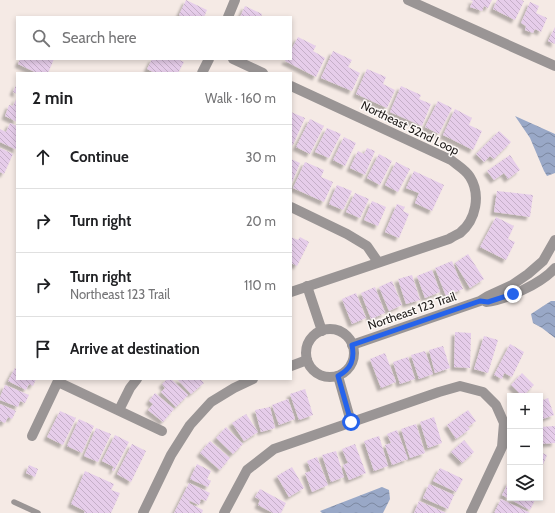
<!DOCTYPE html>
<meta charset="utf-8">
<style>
:root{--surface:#fff;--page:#f2f2f2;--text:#202124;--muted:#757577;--line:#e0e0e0}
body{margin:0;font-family:Cabin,sans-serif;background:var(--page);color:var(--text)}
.controls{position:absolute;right:12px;bottom:12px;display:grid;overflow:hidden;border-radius:0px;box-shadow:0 2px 6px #0003}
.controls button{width:36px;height:36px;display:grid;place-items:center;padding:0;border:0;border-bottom:1px solid var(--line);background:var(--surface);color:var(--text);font:20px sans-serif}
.stop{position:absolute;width:12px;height:12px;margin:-9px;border:3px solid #2563eb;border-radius:50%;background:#fff}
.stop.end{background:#2563eb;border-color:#fff;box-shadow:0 1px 4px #0008}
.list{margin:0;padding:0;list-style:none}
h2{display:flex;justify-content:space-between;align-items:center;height:52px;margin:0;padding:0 16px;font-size:17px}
h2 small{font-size:13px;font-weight:400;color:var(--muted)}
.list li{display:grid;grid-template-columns:26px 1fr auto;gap:12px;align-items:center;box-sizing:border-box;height:64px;padding:0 16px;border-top:1px solid var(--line)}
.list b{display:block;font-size:15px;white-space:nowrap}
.list p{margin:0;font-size:13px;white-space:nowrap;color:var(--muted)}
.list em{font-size:13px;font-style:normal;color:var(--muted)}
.icon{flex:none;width:22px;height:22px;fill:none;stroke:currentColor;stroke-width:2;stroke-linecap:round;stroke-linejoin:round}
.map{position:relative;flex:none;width:555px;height:513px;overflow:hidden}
.search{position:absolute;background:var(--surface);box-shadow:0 2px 6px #0003;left:16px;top:16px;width:276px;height:44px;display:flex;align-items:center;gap:10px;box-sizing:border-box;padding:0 14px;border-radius:0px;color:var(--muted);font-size:15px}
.panel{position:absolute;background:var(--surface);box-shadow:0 2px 6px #0003;left:16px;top:72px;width:276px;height:308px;border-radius:0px}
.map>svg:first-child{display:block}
</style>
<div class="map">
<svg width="555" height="513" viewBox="0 0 555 513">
<defs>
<pattern id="water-waves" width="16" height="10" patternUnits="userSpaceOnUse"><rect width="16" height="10" fill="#99a8c7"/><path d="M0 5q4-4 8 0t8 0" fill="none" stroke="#7c88a1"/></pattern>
<pattern id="building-back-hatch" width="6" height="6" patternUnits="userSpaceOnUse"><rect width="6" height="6" fill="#e6cdea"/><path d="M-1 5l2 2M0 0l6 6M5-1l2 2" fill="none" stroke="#c5afc8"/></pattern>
<filter id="shadow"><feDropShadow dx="-3.5" dy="3.5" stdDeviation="1" flood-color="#0004"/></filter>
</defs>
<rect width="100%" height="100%" fill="#f5eae5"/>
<g fill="url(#water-waves)">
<path d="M515,116L555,134V173L547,176L544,171L530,138Z"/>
<path d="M551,301H555V338L542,328L533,323L531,314Z"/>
<path d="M382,487L389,490L390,499L383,513H322L320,511Z"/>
</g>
<g fill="url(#building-back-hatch)" filter="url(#shadow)">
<path d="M186,0L207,10L204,17H184L179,15Z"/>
<path d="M470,0H492L488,8L484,6L482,11L470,7L473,1Z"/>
<path d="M497,0H521L524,1L515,20L493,9Z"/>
<path d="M530,2L539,6L536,13L547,18L541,32L535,29L533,33L525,30L526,26L521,23Z"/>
<path d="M245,6L262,14L261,17H240Z"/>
<path d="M555,27V44L548,41Z"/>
<path d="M298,37L316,46L313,51L325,58L316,77L285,61L286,59H291V50Z"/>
<path d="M333,51L352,60L348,67L360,73L352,91L321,78Z"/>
<path d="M20,59H54L48,73H37L18,64Z"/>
<path d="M152,59H177L184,62L178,73H152L153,72L147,69Z"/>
<path d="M367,69L386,77L383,84L395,90L387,108L356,94Z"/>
<path d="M17,83V94L13,92Z"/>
<path d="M401,86L421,95L419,99L431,104L422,126L390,112Z"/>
<path d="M17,97V122L5,116L9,105L13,106Z"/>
<path d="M438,101L452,108L439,134L425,127Z"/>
<path d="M455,109L472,118L469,125L482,131L473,150L443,135Z"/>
<path d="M291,112L305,118L293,145H291Z"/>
<path d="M310,119L324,126L310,154L296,147Z"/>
<path d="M10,123L17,126V150L0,142V129L6,132Z"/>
<path d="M327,128L341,134L329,158L315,152Z"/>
<path d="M499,131L511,142L494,159L490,156L484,162L476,154Z"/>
<path d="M344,137L356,143L345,166L333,160Z"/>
<path d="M0,148L13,154L4,174L0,172Z"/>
<path d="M367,148L375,151L365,175L350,168L358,151L364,154Z"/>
<path d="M379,154L392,161L380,185L367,178Z"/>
<path d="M510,155L520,170L508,179L504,173L494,180L487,171Z"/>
<path d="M291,159L300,163L291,185Z"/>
<path d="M305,162L324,170L321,177L333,182L324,202L293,188Z"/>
<path d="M396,162L410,169L398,192L385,185Z"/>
<path d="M414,171L444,185L432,211L415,203L419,193L406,188Z"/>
<path d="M337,185L352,191L343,210L329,204Z"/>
<path d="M497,191L533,195L530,217L494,212Z"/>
<path d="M355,193L369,199L360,218L346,212Z"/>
<path d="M372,201L386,207L378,226L364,220Z"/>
<path d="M397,204L405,207L403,211L409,214L399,238L385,232Z"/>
<path d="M496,217L514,226L508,239L515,242L506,260L480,247Z"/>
<path d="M291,237L298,240L300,237L309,242L297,266L291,263Z"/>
<path d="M468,254L484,279L470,288L455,263Z"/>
<path d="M452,261L463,289L446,296L435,268Z"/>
<path d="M432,270L440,292L425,298L417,276Z"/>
<path d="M412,275L420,300L406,304L398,279Z"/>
<path d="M392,281L402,305L389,311L379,287Z"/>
<path d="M375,287L385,313L371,319L361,293Z"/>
<path d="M356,293L366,318L352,324L342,299Z"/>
<path d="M455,332L471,333L470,368L454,367Z"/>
<path d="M484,336L498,340L488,373L474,369Z"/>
<path d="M510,344L524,352L512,377L504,373L502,379L494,375Z"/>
<path d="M443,346L450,368L435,373L429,350Z"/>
<path d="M425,351L433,374L419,379L411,355Z"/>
<path d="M385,353L396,382L381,388L370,359Z"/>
<path d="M408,357L415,379L400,384L393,362Z"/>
<path d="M15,368L17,369V379H36L33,386L29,384L26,390L8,381Z"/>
<path d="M522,373L534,385L523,396H522L511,385Z"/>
<path d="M167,379H171L188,395L176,407L161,392L165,388L162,384Z"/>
<path d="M177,379H200L204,383L191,394Z"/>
<path d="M5,385L29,395L25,403L20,401L18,407L0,400V397Z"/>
<path d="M305,389L313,415L299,420L290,394Z"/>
<path d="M155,393L174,409L163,422L148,410L153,404L149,401Z"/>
<path d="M548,398L554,415L540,420V401Z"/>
<path d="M288,399L295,419L279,425L272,405Z"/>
<path d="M0,404L16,411L12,419L8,417L5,423L0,421Z"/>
<path d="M270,407L275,428L261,432L255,410Z"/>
<path d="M468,410L476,421L468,427L470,429L456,439L447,425Z"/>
<path d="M60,411L76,418L63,445L47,437Z"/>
<path d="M246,414L258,432L244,441L232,423Z"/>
<path d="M434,417L442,443L428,448L420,422Z"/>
<path d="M79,419L94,426L82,453L67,446Z"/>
<path d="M416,424L425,453L410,458L401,429Z"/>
<path d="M555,426V443L540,444V427Z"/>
<path d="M226,427L243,444L233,454L216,438Z"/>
<path d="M96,428L111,434L98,462L84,456Z"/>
<path d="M397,430L408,459L392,465L385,445L391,443L387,434Z"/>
<path d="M115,435L129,442L114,471L112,470L114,467L102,461Z"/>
<path d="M379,436L388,466L374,471L364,441Z"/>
<path d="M464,440L474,452L462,463L451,452Z"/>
<path d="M210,441L230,458L220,470L200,453Z"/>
<path d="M132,444L146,451L131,482L117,474Z"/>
<path d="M355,444L366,473L349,480L343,465L348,463L342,449Z"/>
<path d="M336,451L344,477L331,482L322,455Z"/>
<path d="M540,452L547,455L540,472Z"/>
<path d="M317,457L328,485L312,492L305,473L311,471L307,461Z"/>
<path d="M197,464L211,471L207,479L211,481L208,487L190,479Z"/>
<path d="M29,465L38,469L35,477L26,473Z"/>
<path d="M292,467L304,488L289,497L277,476Z"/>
<path d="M440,468L463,479L456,492L433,481Z"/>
<path d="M85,471L114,484L111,490L120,493L111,513H84L85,511L71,504Z"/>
<path d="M509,481L510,482V498H536L530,510L502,495Z"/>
<path d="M189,483L210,493L206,501L201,499L199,505L182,497Z"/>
<path d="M429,484L454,495L448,509L423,498Z"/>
<path d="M260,489L286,503L281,513H273L258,505L260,500L255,497Z"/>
<path d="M182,497L190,501L189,503L203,510L202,513H174Z"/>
<path d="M501,499L530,513H494Z"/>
<path d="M419,501L446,513H414Z"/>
</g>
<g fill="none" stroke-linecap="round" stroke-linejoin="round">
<path stroke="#9a9595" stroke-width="5.5" d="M14,502L38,513"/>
<g stroke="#9a9595" stroke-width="10">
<path d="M228,17L235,0"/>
<path d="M233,59L263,73"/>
<path d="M202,73L209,59"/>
<path d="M291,86L451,160C457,165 466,170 470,177C481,195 476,220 460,233C456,235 452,237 449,239L291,292"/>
<path d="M291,207L347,234L367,246L378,262"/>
<path d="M307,286L322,331"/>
<path d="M486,302C506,300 542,283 555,268"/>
<circle cx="330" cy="353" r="24"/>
<path d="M352,345L480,301L488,296L512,285L528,274L543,261L555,240"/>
<path d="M291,366L307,360"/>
<path d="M338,376L351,422"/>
<path d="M58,382L162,431"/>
<path d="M119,410L130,388L137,379"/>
<path d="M32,436L59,379"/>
<path d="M143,513L171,455L190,425L211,402L234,388L253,379"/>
<path d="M224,513L247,470L274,449L439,392L460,386L483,392L496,405L504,423L502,447L471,513"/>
</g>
<path stroke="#9a9595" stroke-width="10" d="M408,0L555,66"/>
</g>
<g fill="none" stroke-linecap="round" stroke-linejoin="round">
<path stroke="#2563eb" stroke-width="5" d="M351,422L338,376C351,369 355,360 352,345L480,301L488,302L513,294"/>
</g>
<g text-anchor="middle" stroke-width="3" stroke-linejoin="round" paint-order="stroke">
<g font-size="12" fill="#1c1816" stroke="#fdf9f7">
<text transform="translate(410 128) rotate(26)" y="4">Northeast 52nd Loop</text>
<text transform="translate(412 311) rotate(-19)" y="4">Northeast 123 Trail</text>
</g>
</g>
</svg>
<div class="controls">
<button>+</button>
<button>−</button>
<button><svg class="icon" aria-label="layers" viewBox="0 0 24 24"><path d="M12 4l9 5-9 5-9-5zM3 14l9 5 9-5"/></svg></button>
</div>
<div class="stop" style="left:351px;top:422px"></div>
<div class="stop end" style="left:513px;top:294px"></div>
<div class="search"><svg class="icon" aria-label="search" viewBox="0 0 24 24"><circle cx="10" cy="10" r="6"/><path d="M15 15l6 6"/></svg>Search here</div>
<section class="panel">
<h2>2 min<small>Walk · 160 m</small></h2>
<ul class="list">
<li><svg class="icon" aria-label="ahead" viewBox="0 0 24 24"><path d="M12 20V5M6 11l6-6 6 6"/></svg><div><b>Continue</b></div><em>30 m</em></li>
<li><svg class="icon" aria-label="right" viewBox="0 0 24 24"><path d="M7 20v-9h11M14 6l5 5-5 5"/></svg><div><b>Turn right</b></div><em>20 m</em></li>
<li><svg class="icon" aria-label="right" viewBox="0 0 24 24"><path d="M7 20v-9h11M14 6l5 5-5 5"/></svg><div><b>Turn right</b><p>Northeast 123 Trail</p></div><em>110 m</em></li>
<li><svg class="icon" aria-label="arrive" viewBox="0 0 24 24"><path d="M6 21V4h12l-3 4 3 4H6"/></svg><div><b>Arrive at destination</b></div></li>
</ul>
</section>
</div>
